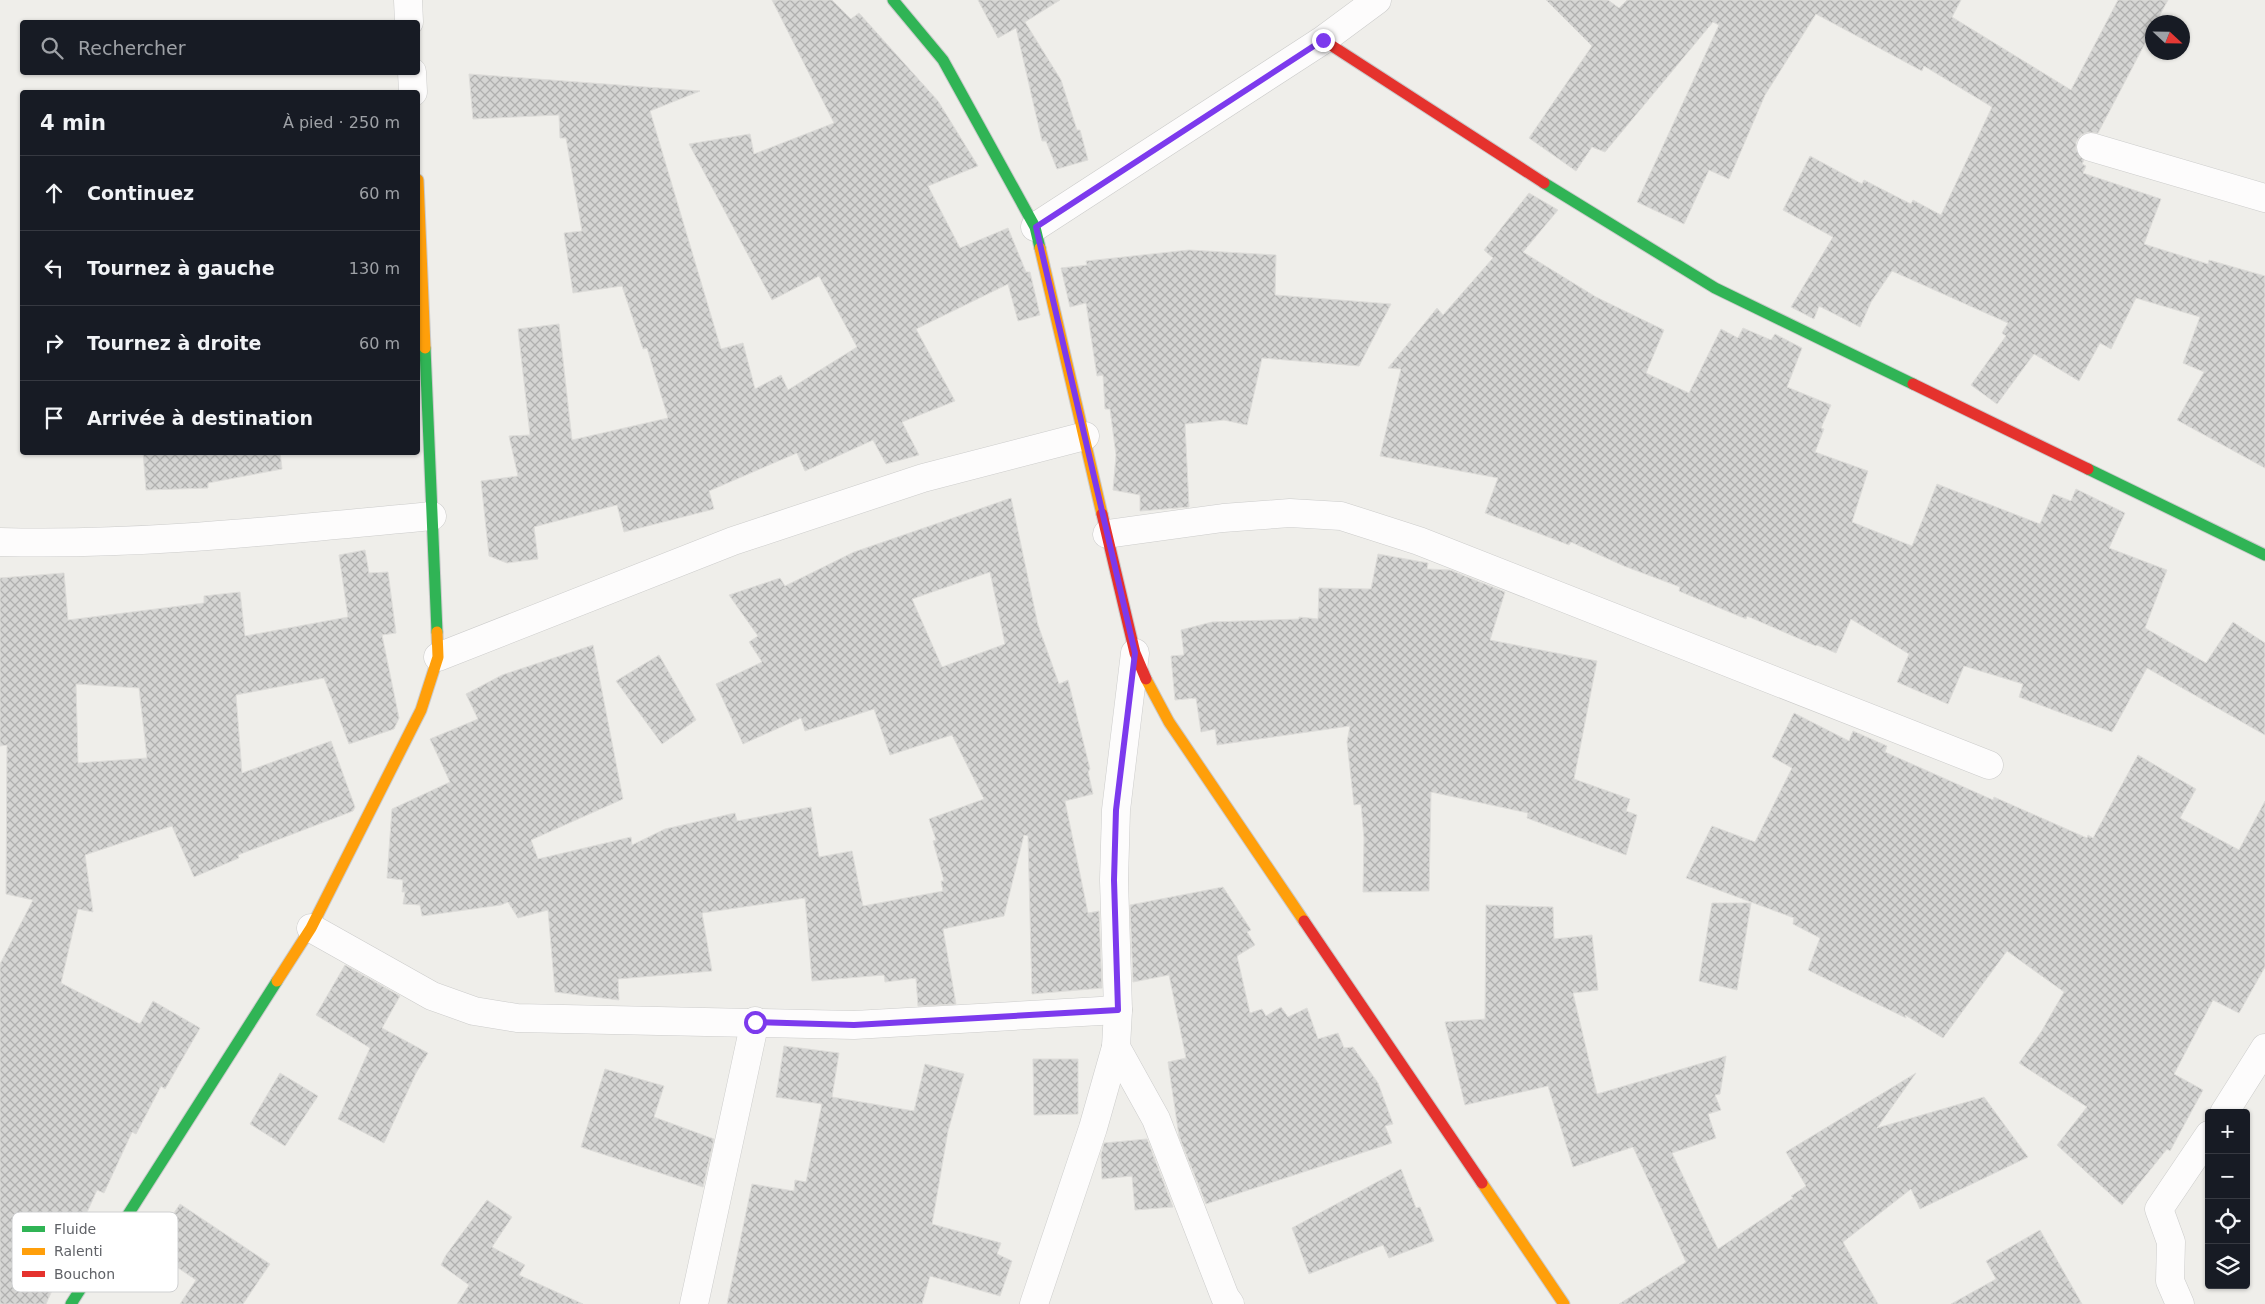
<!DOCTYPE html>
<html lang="fr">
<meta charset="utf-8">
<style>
:root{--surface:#171b24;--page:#242831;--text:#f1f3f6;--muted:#9ea1a6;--line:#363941}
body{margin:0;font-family:"DejaVu Sans",sans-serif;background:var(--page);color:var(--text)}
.controls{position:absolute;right:15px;bottom:15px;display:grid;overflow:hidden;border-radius:5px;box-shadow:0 1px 4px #0004}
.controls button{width:45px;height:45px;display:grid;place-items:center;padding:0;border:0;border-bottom:1px solid var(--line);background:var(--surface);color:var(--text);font:25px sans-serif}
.compass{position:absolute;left:2145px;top:15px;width:45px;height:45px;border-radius:50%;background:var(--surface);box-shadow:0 1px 4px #0004;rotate:112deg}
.stop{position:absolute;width:15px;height:15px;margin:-11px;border:4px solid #7c3aed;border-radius:50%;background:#fff}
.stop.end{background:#7c3aed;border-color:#fff;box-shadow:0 1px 5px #0008}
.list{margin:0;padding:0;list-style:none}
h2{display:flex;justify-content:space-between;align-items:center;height:65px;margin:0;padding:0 20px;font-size:21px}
h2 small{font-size:16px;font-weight:400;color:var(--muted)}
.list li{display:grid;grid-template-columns:32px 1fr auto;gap:15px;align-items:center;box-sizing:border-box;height:75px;padding:0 20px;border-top:1px solid var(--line)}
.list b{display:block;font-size:19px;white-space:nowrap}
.list em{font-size:16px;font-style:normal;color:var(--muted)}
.icon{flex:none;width:28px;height:28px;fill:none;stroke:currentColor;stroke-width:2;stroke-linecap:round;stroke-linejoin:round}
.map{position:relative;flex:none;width:2265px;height:1304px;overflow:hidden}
.search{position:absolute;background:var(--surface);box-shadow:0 1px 4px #0004;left:20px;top:20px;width:400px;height:55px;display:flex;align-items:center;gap:12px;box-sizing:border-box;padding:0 18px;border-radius:5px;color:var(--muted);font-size:19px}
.panel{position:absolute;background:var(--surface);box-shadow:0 1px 4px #0004;left:20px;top:90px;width:400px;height:365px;border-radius:5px}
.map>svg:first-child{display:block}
</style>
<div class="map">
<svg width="2265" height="1304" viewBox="0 0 2265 1304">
<defs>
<pattern id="building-cross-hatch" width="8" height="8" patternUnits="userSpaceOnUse" patternTransform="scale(1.25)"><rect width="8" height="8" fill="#d5d5d3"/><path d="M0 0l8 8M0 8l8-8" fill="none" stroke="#b0b0af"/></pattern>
</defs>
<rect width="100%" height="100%" fill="#efeeea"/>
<g fill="url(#building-cross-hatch)" stroke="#deddda" fill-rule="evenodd">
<path d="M772,0H832L851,19L859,13L938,101L978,166L928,186L960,248L1008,228L1026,272H1030L1040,315L1018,321L1008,284L916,329L955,401L902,422L919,455L886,464L873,440L805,471L797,453L709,491L714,509L624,532L617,505L534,527L538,559L507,563L489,556L481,481L518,476L509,436L530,435L518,329L559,324L572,440L668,418L647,348L643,349L622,286L573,293L564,233L582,231L566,138H560L559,115L473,119L469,74L700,91L650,111L721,349L743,343L755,389L781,375L788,390L857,347L819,276L772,300L689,144L750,134L754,154L834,123Z"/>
<path d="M978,0H1060L1025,22L1061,80L1077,130H1080L1088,160L1057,169L1046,141H1042L1016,28L998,38Z"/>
<path d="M1546,0H1608L1619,8L1627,0H1961L1952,17L2071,90L2118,0H2168L2156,22H2152V30L2098,133L2088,132L2081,135L2076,142V150L2084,160L2082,164L2086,166L2083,173L2161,199L2144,244L2208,264L2209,260L2265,276V468L2177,420L2204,372L2183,363L2200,317L2136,298L2111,349L2100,343L2079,381L2034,354L1997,404L1971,385L2006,336L2002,333L2008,323L1892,271L1871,302L1860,327L1819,306L1814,319L1791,307L1833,237L1783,210L1810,156L1862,184L1864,180L1911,204L1913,200L1941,215L1992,107L1924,66L1922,71L1816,14L1765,95L1729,179L1709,170L1684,224L1637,202L1719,25L1713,22L1605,152L1592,147L1576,171L1529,138L1592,46Z"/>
<path d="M1529,193L1558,210L1523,252L1596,297L1664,330L1646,373L1689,393L1721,329L1738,338L1743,328L1771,340L1775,334L1802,348L1787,387L1831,405L1821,428L1824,429L1815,452L1868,471L1852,522L1912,546L1937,484L2040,524L2053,494L2071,501L2076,489L2125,513L2109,548L2167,570L2145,628L2206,663L2233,622L2265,643V735L2147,668L2112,732L2019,697L2023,684L1964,666L1948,704L1897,682L1909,654L1851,619L1836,653L1817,645L1816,646L1747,616L1746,619L1679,591L1680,587L1624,566L1571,542L1569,545L1485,513L1498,478L1380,456L1401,369L1388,368L1437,308L1443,315L1493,258L1484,250Z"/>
<path d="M1189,250L1276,255L1275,295L1391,304L1359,366L1262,358L1247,425L1224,420L1185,424L1189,507L1140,511V495L1113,490L1116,455L1110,409H1105L1103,375L1097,376L1086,303L1070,307L1061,268L1087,265L1086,261Z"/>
<path d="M143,452H280L282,469L208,483V488L146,490Z"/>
<path d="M1011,498L1038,625L1059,684L1068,680L1090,769L1088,772L1093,794L1065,801L1088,913L1099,911L1102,988L1032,994L1028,836L1024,835L1004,916L943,929L956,1004L918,1006L916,978L885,982L884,975L812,981L805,898L702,913L712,971L618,979L619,1000L555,992L548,910L518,918L508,902L501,905L422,916L420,905L403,904L405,892H402L403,880L387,878L392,809L450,782L430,739L478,719L466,694L502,675L593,645L623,799L531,840L538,859L631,837L632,845L665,829L735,813L737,821L811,807L819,857L852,851L863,906L943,891L941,881H944L933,841L936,840L929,819L984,799L952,735L890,755L874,709L805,731L801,718L743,744L716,684L762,662L749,642L758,636L729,595L780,578L785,586L854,552ZM990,572L1005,644L942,667L912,599Z"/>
<path d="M365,550L369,573L388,572L396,633L382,635L399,718L394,729L349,744L324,678L236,695L242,773L331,741L355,807L353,811L238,855L239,858L194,877L172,826L85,855L93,912L78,909L61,983L140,1024L153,1001L200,1028L165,1089L161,1086L136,1134L132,1132L104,1193L97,1190L46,1304H0V964L33,900L6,894L7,745L0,746V578L64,573L68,620L204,603V596L240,592L245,636L348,617L339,555ZM76,684L139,688L147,758L78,763Z"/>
<path d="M1378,554L1428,563L1427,569L1450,570L1505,592L1490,640L1597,661L1574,779L1630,799L1626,811L1637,815L1626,855L1527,818L1528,813L1431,792L1429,891L1363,892L1364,838L1361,804L1354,805L1347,742L1350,726L1217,745L1215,729L1201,732L1196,698L1175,700L1171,656L1184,655L1181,630L1212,622L1299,619V617L1318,619L1319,588L1371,589Z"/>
<path d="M659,655L696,720L662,744L616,681Z"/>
<path d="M1794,713L1849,741L1853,731L1887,746L1885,752L1993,800L1994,797L2087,838L2088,835L2093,838L2138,755L2196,789L2180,818L2239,850L2265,801V967L2239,1013L2213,1000L2174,1074L2203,1090L2170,1151L2167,1149L2122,1205L2057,1145L2087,1107L2019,1063L2041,1032L2064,992L2007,951L1943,1038L1905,1015L1906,1018L1808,970L1820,938L1793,924L1794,918L1686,878L1712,826L1755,842L1792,768L1772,757Z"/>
<path d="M1223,887L1251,930L1247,932L1255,945L1237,956L1250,1013L1262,1009L1266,1016L1281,1007L1288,1017L1307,1008L1318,1039L1338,1033L1344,1048L1353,1047L1378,1083L1393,1124L1385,1126L1392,1143L1206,1204L1179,1136L1168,1062L1186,1058L1169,975L1133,982L1130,905Z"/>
<path d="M1712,903H1751L1737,990L1699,981Z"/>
<path d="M1486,905L1553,907L1554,939L1592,935L1598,990L1573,993L1597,1094L1726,1056L1720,1094L1715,1095L1721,1110L1708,1114L1716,1138L1672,1153L1718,1249L1793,1198L1791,1196L1806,1186L1786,1152L1916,1073L1877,1128L1984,1097L2028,1157L1920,1209L1911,1189L1843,1242L1878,1304H1619L1686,1262L1633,1147L1573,1167L1548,1086L1465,1105L1445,1022L1485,1019Z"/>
<path d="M345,965L400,996L382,1028L428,1053L416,1073L384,1143L338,1119L370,1048L316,1015Z"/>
<path d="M784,1046L839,1053L832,1097L914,1111L925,1064L964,1074L948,1131L932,1224L1001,1243L997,1254L1012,1261L1000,1296L930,1276L922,1304H727L752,1184L794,1191L795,1180L806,1182L822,1104L776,1097Z"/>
<path d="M1033,1059H1078V1114L1034,1115Z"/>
<path d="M605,1069L664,1086L654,1117L714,1139L703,1187L581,1147Z"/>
<path d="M280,1073L318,1096L285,1146L250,1124Z"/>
<path d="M1147,1139L1173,1207L1135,1210L1132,1176L1102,1179L1101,1155L1104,1143Z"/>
<path d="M1401,1169L1416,1208L1420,1207L1434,1241L1389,1258L1383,1245L1309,1274L1292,1228Z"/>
<path d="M487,1200L512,1217L492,1247L525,1265L519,1275L583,1304H457L469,1285L441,1265L446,1255Z"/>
<path d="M180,1204L270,1264L243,1304H180L196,1280L150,1249Z"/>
<path d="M2040,1230L2082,1304H1951L1996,1279L1986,1261Z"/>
</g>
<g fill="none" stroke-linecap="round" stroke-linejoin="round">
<defs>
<g id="street">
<path d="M408,0L409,22"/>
<path d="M412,72L413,92"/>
<path d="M2091,147L2265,198"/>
<path d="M1035,227L1323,40L1377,0"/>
<path d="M1107,534L1223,518L1290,513L1341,516L1419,541L1989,765"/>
<path d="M0,542C144,546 288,529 432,516"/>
<path d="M1135,653L1116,810L1114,880L1118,1010L1116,1047L1156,1119L1225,1297L1230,1304"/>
<path d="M438,657L733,541L923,478L1085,436"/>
<path d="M311,928L432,996L474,1011L517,1018L854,1025L1118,1010"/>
<path d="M2224,1113L2265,1048"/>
<path d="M694,1304L755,1021"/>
<path d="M1034,1304L1093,1128L1116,1047"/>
<path d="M2180,1304L2170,1281L2171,1242L2159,1209L2209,1135"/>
</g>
<g id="fast">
<path d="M893,0L943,60L1035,227L1040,248"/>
<path d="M1544,183L1715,288L1913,384"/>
<path d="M425,348L437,632"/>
<path d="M2088,469L2265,555"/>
<path d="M71,1304L277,981"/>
</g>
<g id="slow">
<path d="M418,180L425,348"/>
<path d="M1040,248L1102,514"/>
<path d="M1146,679L1169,722L1304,921"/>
<path d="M277,981L311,928L421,710L438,657L437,632"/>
<path d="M1482,1183L1564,1304"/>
</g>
<g id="jam">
<path d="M1323,40L1544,183"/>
<path d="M1913,384L2088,469"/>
<path d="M1102,514L1135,653L1146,679"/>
<path d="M1304,921L1482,1183"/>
</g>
</defs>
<use href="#street" stroke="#cccccb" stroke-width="29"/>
<use href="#fast" stroke="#cacacb" stroke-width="13"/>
<use href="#slow" stroke="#cacacb" stroke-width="13"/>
<use href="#jam" stroke="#cacacb" stroke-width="13"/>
<use href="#street" stroke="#fdfcfc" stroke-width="28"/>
<use href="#fast" stroke="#30b455" stroke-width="11"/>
<use href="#slow" stroke="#ff9f0a" stroke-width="11"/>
<use href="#jam" stroke="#e5322d" stroke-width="11"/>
</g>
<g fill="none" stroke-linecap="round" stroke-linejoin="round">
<path stroke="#7c3aed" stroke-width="6" d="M755,1022L854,1025L1118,1010L1114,880L1116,810L1135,653L1036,227L1323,40"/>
</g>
<rect x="12" y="1212" width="166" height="80" rx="8" fill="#fff" stroke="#cfd0d1" stroke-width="1"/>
<rect x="22" y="1226" width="23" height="6" fill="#30b455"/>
<rect x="22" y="1248" width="23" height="7" fill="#ff9f0a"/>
<rect x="22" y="1271" width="23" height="6" fill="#e5322d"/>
<g font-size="14" fill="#606267">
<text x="54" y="1234">Fluide</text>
<text x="54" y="1256">Ralenti</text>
<text x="54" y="1279">Bouchon</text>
</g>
</svg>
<div class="controls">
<button>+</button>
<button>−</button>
<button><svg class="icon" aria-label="locate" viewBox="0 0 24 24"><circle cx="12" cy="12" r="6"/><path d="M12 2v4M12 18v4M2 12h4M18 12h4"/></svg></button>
<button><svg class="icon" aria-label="layers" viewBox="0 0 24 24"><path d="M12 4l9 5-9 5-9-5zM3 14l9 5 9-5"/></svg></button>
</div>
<svg class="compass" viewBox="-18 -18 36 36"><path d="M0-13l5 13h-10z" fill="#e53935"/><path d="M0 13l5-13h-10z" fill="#9ea1a6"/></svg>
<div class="stop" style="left:755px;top:1022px"></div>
<div class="stop end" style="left:1323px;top:40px"></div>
<div class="search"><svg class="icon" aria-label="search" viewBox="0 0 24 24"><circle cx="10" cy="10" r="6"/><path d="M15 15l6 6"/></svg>Rechercher</div>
<section class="panel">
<h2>4 min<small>À pied · 250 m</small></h2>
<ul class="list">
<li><svg class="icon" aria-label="ahead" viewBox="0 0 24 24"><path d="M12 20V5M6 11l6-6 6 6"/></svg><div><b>Continuez</b></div><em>60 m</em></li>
<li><svg class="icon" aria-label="left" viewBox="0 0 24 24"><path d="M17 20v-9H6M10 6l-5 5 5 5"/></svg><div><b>Tournez à gauche</b></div><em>130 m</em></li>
<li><svg class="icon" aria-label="right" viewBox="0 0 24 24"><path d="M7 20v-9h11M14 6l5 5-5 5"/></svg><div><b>Tournez à droite</b></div><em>60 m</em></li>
<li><svg class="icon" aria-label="arrive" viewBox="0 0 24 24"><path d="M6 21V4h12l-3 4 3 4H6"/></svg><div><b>Arrivée à destination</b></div></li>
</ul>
</section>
</div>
